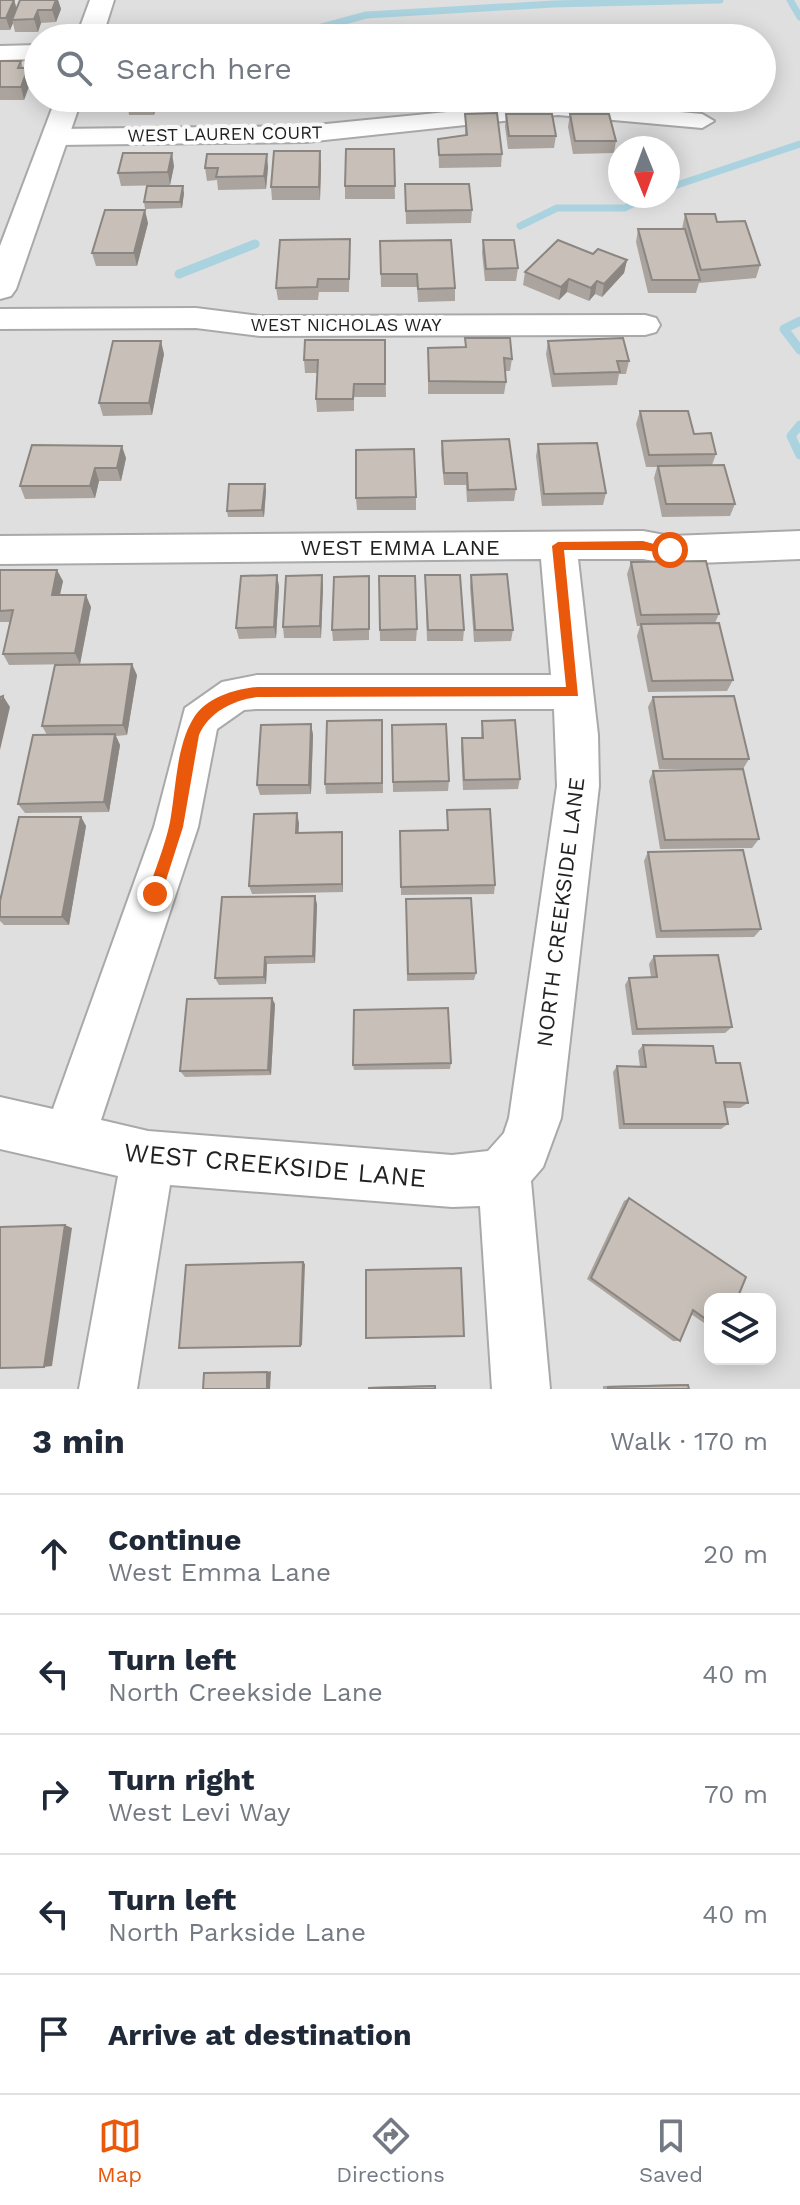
<!DOCTYPE html>
<meta charset="utf-8">
<style>
:root{--surface:#fff;--page:#f6f6f7;--text:#1f2937;--muted:#747a83;--line:#e0e1e3;--accent:#ea580c}
body{margin:0;font-family:"Work Sans",sans-serif;background:var(--page);color:var(--text)}
.controls{position:absolute;right:24px;bottom:24px;display:grid;overflow:hidden;border-radius:16px;box-shadow:0 4px 20px #0003}
.controls button{width:72px;height:72px;display:grid;place-items:center;padding:0;border:0;border-bottom:2px solid var(--line);background:var(--surface);color:var(--text);font:40px sans-serif}
.compass{position:absolute;left:608px;top:136px;width:72px;height:72px;border-radius:50%;background:var(--surface);box-shadow:0 4px 20px #0003;rotate:179deg}
.stop{position:absolute;width:24px;height:24px;margin:-18px;border:6px solid #ea580c;border-radius:50%;background:#fff}
.stop.end{background:#ea580c;border-color:#fff;box-shadow:0 2px 8px #0008}
.list{margin:0;padding:0;list-style:none}
h2{display:flex;justify-content:space-between;align-items:center;height:104px;margin:0;padding:0 32px;font-size:34px}
h2 small{font-size:26px;font-weight:400;color:var(--muted)}
.list li{display:grid;grid-template-columns:52px 1fr auto;gap:24px;align-items:center;box-sizing:border-box;height:120px;padding:0 32px;border-top:2px solid var(--line)}
.list b{display:block;font-size:30px;white-space:nowrap}
.list p{margin:0;font-size:26px;white-space:nowrap;color:var(--muted)}
.list em{font-size:26px;font-style:normal;color:var(--muted)}
.icon{flex:none;width:44px;height:44px;fill:none;stroke:currentColor;stroke-width:2;stroke-linecap:round;stroke-linejoin:round}
.map{position:relative;flex:none;width:800px;height:1389px;overflow:hidden}
.search{position:absolute;background:var(--surface);box-shadow:0 4px 20px #0003;left:24px;right:24px;top:24px;height:88px;display:flex;align-items:center;gap:20px;box-sizing:border-box;padding:0 28px;border-radius:44px;color:var(--muted);font-size:30px}
.sheet{height:704px;background:var(--surface)}
nav{display:flex;justify-content:space-around;align-items:center;box-sizing:border-box;height:112px;border-top:2px solid var(--line);background:var(--surface);font-size:22px;color:var(--muted)}
nav a{display:grid;justify-items:center;gap:4px}
nav .on{color:var(--accent)}
.map>svg:first-child{display:block}
</style>
<div class="map">
<svg width="800" height="1389" viewBox="0 0 800 1389">
<rect width="100%" height="100%" fill="#f2efe9"/>
<path fill="#e0dfdf" fill-rule="evenodd" d="M0,0H800V1389H0ZM38,38H762V98H38ZM620,148H668V196H620ZM710,1299H770V1359H710Z"/>
<g fill="none" stroke-linecap="round" stroke-linejoin="round">
<g stroke="#aad3df" stroke-width="7">
<path d="M790,0L800,17"/>
<path d="M174,28L262,38"/>
<path d="M282,38L366,15L553,4L720,0"/>
<path d="M668,188L800,144"/>
<path d="M520,226L557,208H625L648,196"/>
</g>
<g stroke="#aad3df" stroke-width="9">
<path d="M179,274L255,244"/>
<path d="M800,321L784,329L800,350"/>
<path d="M800,425L791,436L800,455"/>
</g>
<defs>
<path id="service" d="M637,98H649L646,118L636,115Z"/>
<g id="minor">
<path d="M38,45V59L0,60V46Z"/>
<path d="M558,101L702,114L714,121L702,128L558,115L306,142L57,145L44,137L57,129L306,126Z"/>
<path d="M196,308L260,316L645,315L656,318L660,325L656,332L645,335L260,336L196,328L0,329V309Z"/>
<path d="M643,531L670,536L800,531V559L670,564L643,559H578L598,735L599,786L561,1118L543,1167L531,1181L550,1389H492L480,1206L452,1207L170,1185L137,1389H79L118,1176L0,1149V1097L53,1109L154,827L185,708L222,682L257,675H551L541,559L0,564V536ZM554,709L557,786L509,1118L504,1133L488,1151L452,1155L148,1131L101,1120L198,827L217,729L244,710L257,709Z"/>
</g>
<g id="tertiary">
<path d="M90,0H114L102,38H76Z"/>
<path d="M56,98H82L16,289L11,296L0,299V246Z"/>
</g>
</defs>
<use href="#service" stroke="#a9a9a9" stroke-width="4"/>
<use href="#minor" stroke="#a9a9a9" stroke-width="4"/>
<use href="#tertiary" stroke="#a9a9a9" stroke-width="4"/>
<use href="#service" fill="#fff" fill-rule="evenodd"/>
<use href="#minor" fill="#fff" fill-rule="evenodd"/>
<use href="#tertiary" fill="#fff" fill-rule="evenodd"/>
</g>
<g fill="#aba49e">
<path d="M0,0H14L17,8L20,0H58L61,9L56,22L41,23L38,32H15L13,23L10,30H0Z"/>
<path d="M686,27L723,38H683Z"/>
<path d="M0,61H21L23,68L31,81L24,100H0Z"/>
<path d="M128,98H205L203,106H156L154,115H129L127,102Z"/>
<path d="M272,98H317V104L272,105Z"/>
<path d="M670,98H726L724,107L682,103V99Z"/>
<path d="M465,114L502,154L501,167L439,168L438,139L465,135Z"/>
<path d="M506,114L556,136L554,148L508,149L505,127Z"/>
<path d="M570,114L616,141L614,153L573,154L568,127Z"/>
<path d="M394,149L395,199H345V186Z"/>
<path d="M321,164L320,200H272L271,187Z"/>
<path d="M174,166L170,185L121,186L118,173Z"/>
<path d="M268,167L266,189L218,190L217,180L207,181L205,168Z"/>
<path d="M405,184L472,210L471,223L406,224Z"/>
<path d="M184,193L182,208L145,209L144,202Z"/>
<path d="M685,214L717,222L760,265L756,278L699,283L696,293H648L636,242L638,229H682Z"/>
<path d="M148,223L137,266H96L92,253Z"/>
<path d="M483,240L518,268L516,281H485L482,253Z"/>
<path d="M380,241L455,288V301L418,302L417,287H381Z"/>
<path d="M350,252L349,292H319L318,300H278L276,288Z"/>
<path d="M593,254L627,260L624,273L602,297L595,294L589,301L567,292L559,300L523,285L525,272Z"/>
<path d="M465,338L512,359L510,371H505L506,382L504,394H428V348L465,347Z"/>
<path d="M385,340L386,397H354V411L317,412L316,399L318,373H305L304,360Z"/>
<path d="M548,341L629,361L626,374H619L617,385L552,387L546,354Z"/>
<path d="M164,354L152,415L103,416L99,403Z"/>
<path d="M640,411L694,434L716,454L712,465L735,504L730,516L662,517L654,478L657,467H646L636,424Z"/>
<path d="M442,441L516,489L514,501L467,502L466,485H444L441,453Z"/>
<path d="M538,444L606,493L603,505L542,506L536,456Z"/>
<path d="M126,458L121,481H99L95,498L25,499L20,486Z"/>
<path d="M265,484L266,490L264,517H228L227,511Z"/>
<path d="M416,497V510H357L356,498Z"/>
<path d="M631,562L719,614L715,623L733,680L727,691L648,692L637,636L640,626H637L627,574Z"/>
<path d="M0,570L63,581L60,595L91,607L80,664L9,665L3,654L10,622H0Z"/>
<path d="M277,575L279,587L276,638L239,639L236,628Z"/>
<path d="M322,575L323,587L321,638H284L283,627Z"/>
<path d="M425,575L464,630L463,641H427Z"/>
<path d="M471,575L513,630L511,641L474,642L470,587Z"/>
<path d="M369,576V640L333,641L332,630Z"/>
<path d="M379,576L417,629L416,641H380Z"/>
<path d="M137,675L127,735L116,736L120,745L109,812L25,813L18,804L47,735L42,726Z"/>
<path d="M653,697L749,759L743,769H659L648,707Z"/>
<path d="M382,720L383,793L326,794L325,784Z"/>
<path d="M482,721L520,779L518,789L463,790L461,748L462,738H481Z"/>
<path d="M311,724L313,735L311,794L260,795L257,785Z"/>
<path d="M392,725L449,781L448,791L393,792Z"/>
<path d="M653,771L759,839L752,848L660,849L649,781Z"/>
<path d="M447,810L495,885L494,894L401,895L400,831L447,830Z"/>
<path d="M81,817L86,826L69,925H4L0,921V901Z"/>
<path d="M299,823L298,833L342,832L343,892L252,894L249,886Z"/>
<path d="M648,852L761,929L754,937L656,938L644,861Z"/>
<path d="M406,899L476,973L474,980L407,981Z"/>
<path d="M317,904L315,963L267,964L266,984L219,985L215,978Z"/>
<path d="M654,956L732,1027L725,1033L632,1035L625,985L629,978L651,977L649,964Z"/>
<path d="M275,1004L271,1075L185,1077L180,1071Z"/>
<path d="M643,1045L716,1063L748,1103L740,1108H725L728,1124L721,1129H619L613,1072L617,1066L640,1067L638,1051Z"/>
<path d="M451,1063L450,1069L354,1070L353,1065Z"/>
<path d="M629,1198L710,1299V1327L691,1314L680,1341H673L587,1279L624,1201Z"/>
<path d="M681,1384L688,1385L689,1389H603V1386Z"/>
<path d="M434,1385L435,1386L369,1389L370,1387Z"/>
</g>
<g fill="#8b8681">
<path d="M14,0L17,11L12,20L13,23L10,30L6,18Z"/>
<path d="M56,0H58L61,9L56,22L52,10Z"/>
<path d="M38,10L41,23L38,32L34,19Z"/>
<path d="M28,68L31,81L24,100L21,87Z"/>
<path d="M152,98H155L156,106L154,115L151,102Z"/>
<path d="M320,151L321,164L320,200L319,187Z"/>
<path d="M172,153L174,166L170,185L168,172Z"/>
<path d="M267,154L268,167L266,189L264,176Z"/>
<path d="M183,186L184,193L182,208L180,202Z"/>
<path d="M145,210L148,223L137,266L134,253Z"/>
<path d="M627,260L624,273L602,297L604,284Z"/>
<path d="M569,279L567,292L559,300L561,287Z"/>
<path d="M597,281L595,294L589,301L591,288Z"/>
<path d="M161,341L164,354L152,415L149,403Z"/>
<path d="M122,446L126,458L121,481L117,468Z"/>
<path d="M95,468L99,481L95,498L90,486Z"/>
<path d="M265,484L266,490L264,517L262,510Z"/>
<path d="M57,570L63,581L57,607L52,595Z"/>
<path d="M277,575L279,587L276,638L274,627Z"/>
<path d="M322,575L323,587L321,638L320,626Z"/>
<path d="M86,595L91,607L80,664L75,653Z"/>
<path d="M132,664L137,675L127,735L123,725Z"/>
<path d="M3,696L10,707L0,750V710Z"/>
<path d="M311,724L313,735L311,794L309,785Z"/>
<path d="M115,734L120,745L109,812L104,802Z"/>
<path d="M297,813L299,823L298,842L296,833Z"/>
<path d="M81,817L86,826L69,925L62,917Z"/>
<path d="M342,832L343,841V892L342,884Z"/>
<path d="M315,896L317,904L315,963L313,956Z"/>
<path d="M265,957L267,964L266,984L264,977Z"/>
<path d="M272,998L275,1004L271,1075L268,1070Z"/>
<path d="M65,1225L72,1228L52,1366L44,1367Z"/>
<path d="M303,1262L305,1264L302,1345L300,1346Z"/>
<path d="M271,1371L270,1389H267V1372Z"/>
</g>
<g fill="#c7bfb8" stroke="#8b8681" stroke-width="2">
<path d="M0,0H14L6,18H0Z"/>
<path d="M20,0H56L52,10H38L34,19L12,20Z"/>
<path d="M686,27H720L723,38H689Z"/>
<path d="M222,37V38H169Z"/>
<path d="M0,61H21L18,68H28L21,87H0Z"/>
<path d="M128,98H152L151,102H127Z"/>
<path d="M497,113L502,154L439,155L438,139L467,135L465,114Z"/>
<path d="M506,114H552L556,136H509Z"/>
<path d="M570,114H609L616,141H575Z"/>
<path d="M346,149H394L395,186H345Z"/>
<path d="M274,151H320L319,187H271Z"/>
<path d="M123,153H172L168,172L118,173Z"/>
<path d="M207,154H267L264,176L216,177L218,168H205Z"/>
<path d="M405,184H469L472,210L406,211Z"/>
<path d="M147,186H183L180,202H144Z"/>
<path d="M105,210H145L134,253H92Z"/>
<path d="M685,214H715L717,222L745,221L760,265L701,270Z"/>
<path d="M638,229H685L700,280H652Z"/>
<path d="M350,239L349,279H318L317,287L276,288L280,240Z"/>
<path d="M451,240L455,288L418,289L417,274H381L380,241Z"/>
<path d="M483,240H514L518,268L486,269Z"/>
<path d="M558,240L593,254L598,249L627,260L604,284L597,281L591,288L569,279L561,287L525,272Z"/>
<path d="M465,338H510L512,359L504,358L506,382L429,381L428,348L466,347Z"/>
<path d="M623,338L629,361H617L620,372L554,374L548,341Z"/>
<path d="M305,340H385V384H354L353,399H316L318,360H304Z"/>
<path d="M113,341H161L149,403H99Z"/>
<path d="M640,411H688L694,434L711,433L716,454L649,455Z"/>
<path d="M509,439L516,489L468,490L467,473H444L442,441Z"/>
<path d="M597,443L606,493L544,494L538,444Z"/>
<path d="M32,445L122,446L117,468H95L90,486H20Z"/>
<path d="M414,449L416,497L356,498V450Z"/>
<path d="M724,465L735,504H666L658,466Z"/>
<path d="M229,484H265L262,510L227,511Z"/>
<path d="M706,561L719,614L641,615L631,562Z"/>
<path d="M0,570H57L52,595H86L75,653L3,654L13,610L0,611Z"/>
<path d="M507,574L513,630H475L471,575Z"/>
<path d="M277,575L274,627L236,628L241,576Z"/>
<path d="M322,575L320,626L283,627L286,576Z"/>
<path d="M425,575H460L464,630H428Z"/>
<path d="M369,576V629L332,630L334,577Z"/>
<path d="M379,576H415L417,629L380,630Z"/>
<path d="M719,623L733,680L652,681L641,624Z"/>
<path d="M132,664L123,725L42,726L55,665Z"/>
<path d="M3,696L0,710V697Z"/>
<path d="M734,696L749,759H663L653,697Z"/>
<path d="M382,720V783L325,784L327,721Z"/>
<path d="M515,720L520,779L464,780L462,738H483L482,721Z"/>
<path d="M311,724L309,785H257L261,725Z"/>
<path d="M446,724L449,781L393,782L392,725Z"/>
<path d="M115,734L104,802L18,804L33,735Z"/>
<path d="M743,769L759,839L665,840L653,771Z"/>
<path d="M490,809L495,885L401,887L400,831L448,830L447,810Z"/>
<path d="M297,813L296,833L342,832V884L249,886L254,814Z"/>
<path d="M19,817H81L62,917H0V901Z"/>
<path d="M743,850L761,929L661,931L648,852Z"/>
<path d="M315,896L313,956L265,957L264,977L215,978L222,897Z"/>
<path d="M471,898L476,973L408,974L406,899Z"/>
<path d="M718,955L732,1027L637,1029L629,978L657,977L654,956Z"/>
<path d="M272,998L268,1070L180,1071L187,999Z"/>
<path d="M448,1008L451,1063L353,1065L354,1010Z"/>
<path d="M643,1045L713,1046L716,1063H740L748,1103L724,1102L728,1124H624L617,1066L646,1067Z"/>
<path d="M629,1198L746,1277L737,1299H710V1322L693,1310L680,1341L591,1278Z"/>
<path d="M65,1225L44,1367L0,1368V1227Z"/>
<path d="M303,1262L300,1346L179,1348L186,1265Z"/>
<path d="M461,1268L464,1336L366,1338V1270Z"/>
<path d="M267,1372V1389H203L204,1373Z"/>
<path d="M688,1385L689,1389H608V1387Z"/>
<path d="M435,1386V1389H369V1388Z"/>
</g>
<path fill="#ea580c" d="M643,541L676,550L670,554L643,550H564L578,696L257,697C233,700 209,712 199,735L183,827L160,899H150L147,894C155,870 165,846 170,822C176,790 176,747 193,719C205,698 235,689 257,687H566L552,546L558,542Z"/>
<g text-anchor="middle" stroke-width="8" stroke-linejoin="round" paint-order="stroke">
<g font-size="18" fill="#222" stroke="#fff">
<text transform="translate(225 134) rotate(-1)" y="6">WEST LAUREN COURT</text>
<text x="346" y="331">WEST NICHOLAS WAY</text>
</g>
<g font-size="22" fill="#222" stroke="#fff">
<text x="400" y="555">WEST EMMA LANE</text>
<text transform="translate(560 912) rotate(-83)" y="8">NORTH CREEKSIDE LANE</text>
</g>
<g font-size="26" fill="#222" stroke="#fff">
<text transform="translate(275 1165) rotate(5)" y="9">WEST CREEKSIDE LANE</text>
</g>
</g>
</svg>
<div class="controls">
<button><svg class="icon" aria-label="layers" viewBox="0 0 24 24"><path d="M12 4l9 5-9 5-9-5zM3 14l9 5 9-5"/></svg></button>
</div>
<svg class="compass" viewBox="-18 -18 36 36"><path d="M0-13l5 13h-10z" fill="#e53935"/><path d="M0 13l5-13h-10z" fill="#747a83"/></svg>
<div class="stop" style="left:670px;top:550px"></div>
<div class="stop end" style="left:155px;top:894px"></div>
<div class="search"><svg class="icon" aria-label="search" viewBox="0 0 24 24"><circle cx="10" cy="10" r="6"/><path d="M15 15l6 6"/></svg>Search here</div>
</div>
<section class="sheet">
<h2>3 min<small>Walk · 170 m</small></h2>
<ul class="list">
<li><svg class="icon" aria-label="ahead" viewBox="0 0 24 24"><path d="M12 20V5M6 11l6-6 6 6"/></svg><div><b>Continue</b><p>West Emma Lane</p></div><em>20 m</em></li>
<li><svg class="icon" aria-label="left" viewBox="0 0 24 24"><path d="M17 20v-9H6M10 6l-5 5 5 5"/></svg><div><b>Turn left</b><p>North Creekside Lane</p></div><em>40 m</em></li>
<li><svg class="icon" aria-label="right" viewBox="0 0 24 24"><path d="M7 20v-9h11M14 6l5 5-5 5"/></svg><div><b>Turn right</b><p>West Levi Way</p></div><em>70 m</em></li>
<li><svg class="icon" aria-label="left" viewBox="0 0 24 24"><path d="M17 20v-9H6M10 6l-5 5 5 5"/></svg><div><b>Turn left</b><p>North Parkside Lane</p></div><em>40 m</em></li>
<li><svg class="icon" aria-label="arrive" viewBox="0 0 24 24"><path d="M6 21V4h12l-3 4 3 4H6"/></svg><div><b>Arrive at destination</b></div></li>
</ul>
</section>
<nav>
<a class="on"><svg class="icon" aria-label="map" viewBox="0 0 24 24"><path d="M3 6l6-2 6 2 6-2v14l-6 2-6-2-6 2zM9 4v14M15 6v14"/></svg>Map</a>
<a><svg class="icon" aria-label="directions" viewBox="0 0 24 24"><path d="M12 3l9 9-9 9-9-9zM9 14v-3h6M13 9l2 2-2 2"/></svg>Directions</a>
<a><svg class="icon" aria-label="saved" viewBox="0 0 24 24"><path d="M7 4h10v16l-5-4-5 4z"/></svg>Saved</a>
</nav>
